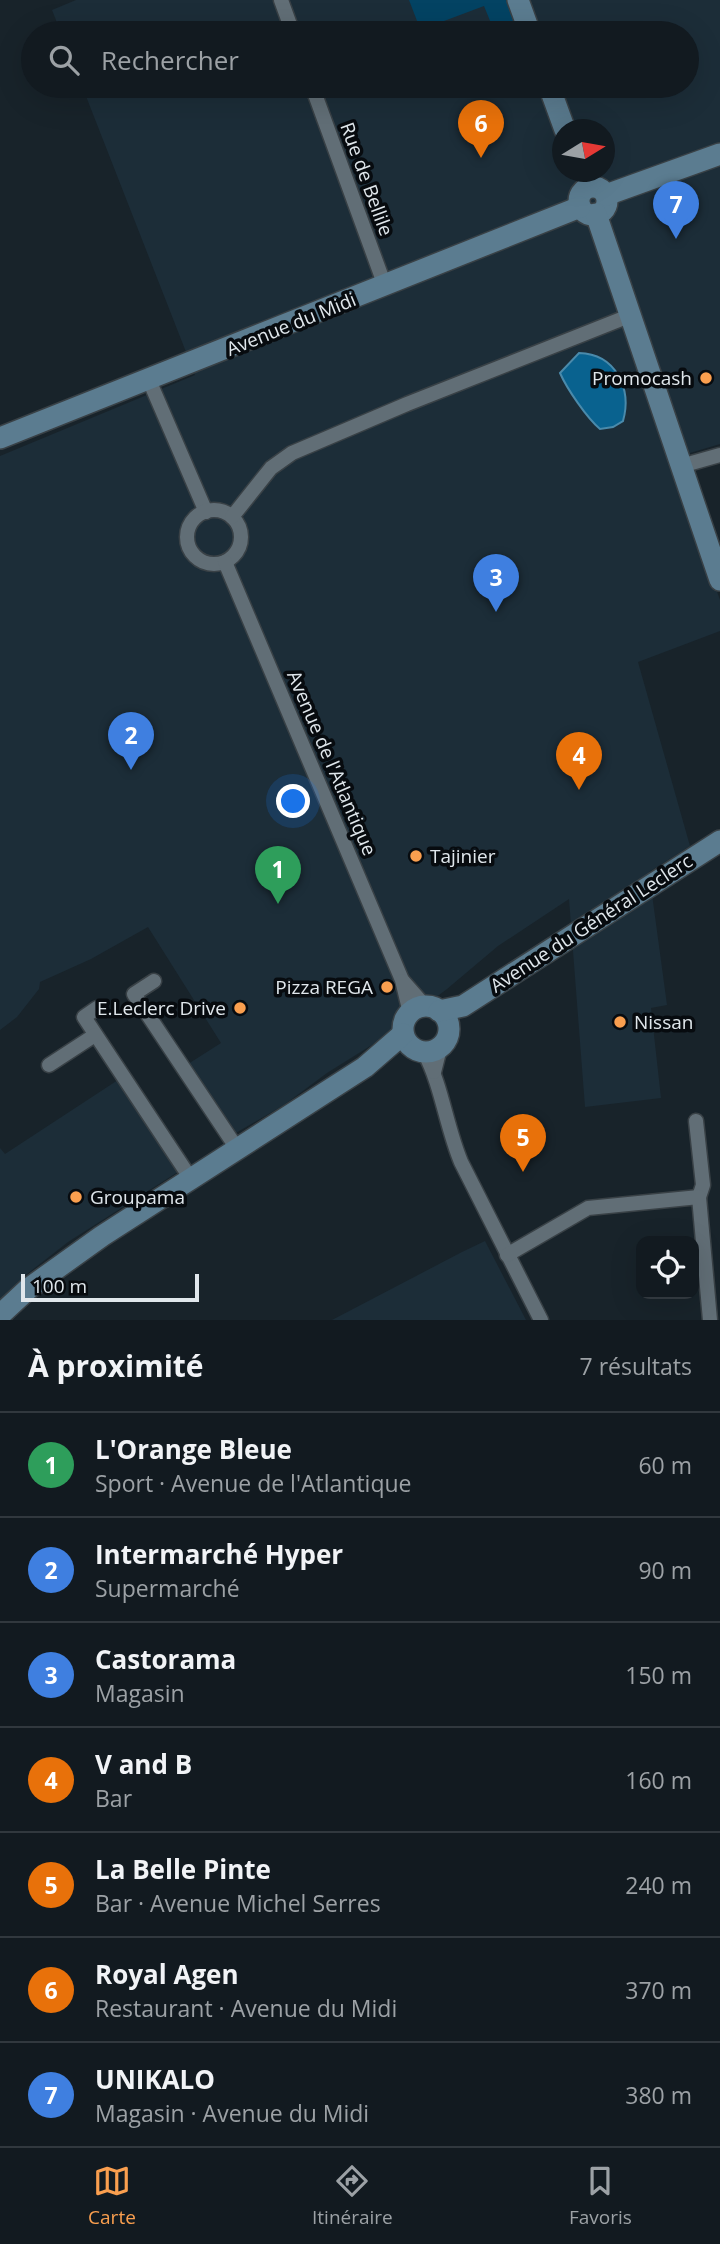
<!DOCTYPE html>
<html lang="fr">
<meta charset="utf-8">
<style>
:root{--surface:#121a20;--page:#1b2329;--text:#f1f3f6;--muted:#9ca1a5;--line:#31383e;--accent:#fa9f4f}
body{margin:0;font-family:"Open Sans",sans-serif;background:var(--page);color:var(--text)}
.controls{position:absolute;right:21px;bottom:21px;display:grid;overflow:hidden;border-radius:14px;box-shadow:0 7px 28px #0002}
.controls button{width:63px;height:63px;display:grid;place-items:center;padding:0;border:0;border-bottom:2px solid var(--line);background:var(--surface);color:var(--text);font:35px sans-serif}
.compass{position:absolute;left:552px;top:119px;width:63px;height:63px;border-radius:50%;background:var(--surface);box-shadow:0 7px 28px #0002;rotate:79deg}
.scale{position:absolute;left:21px;bottom:18px;width:178px;box-sizing:border-box;padding-left:7px;border:4px solid #e0e7ec;border-top:0;font-size:19px;line-height:24px;white-space:nowrap;color:#e0e7ec;-webkit-text-stroke:5px #070b0f;paint-order:stroke}
.you{position:absolute;left:294px;top:802px;width:24px;height:24px;margin:-18px;border:5px solid #fff;border-radius:50%;background:#1a73e8;box-shadow:0 0 0 10px #1a73e833}
.badge{display:grid;place-items:center;width:46px;height:46px;border-radius:50%;background:var(--accent);color:#fff;font-size:23px;font-weight:700}
.pin{position:absolute;translate:-50% -58px;filter:drop-shadow(0 2px 4px #0008)}
.pin::after{content:'';position:absolute;top:37px;width:24px;height:21px;background:inherit;clip-path:polygon(0 0,100% 0,50% 100%)}
.list{margin:0;padding:0;list-style:none}
h2{display:flex;justify-content:space-between;align-items:center;height:91px;margin:0;padding:0 28px;font-size:30px}
h2 small{font-size:23px;font-weight:400;color:var(--muted)}
.list li{display:grid;grid-template-columns:46px 1fr auto;gap:21px;align-items:center;box-sizing:border-box;height:105px;padding:0 28px;border-top:2px solid var(--line)}
.list b{display:block;font-size:26px;white-space:nowrap}
.list p{margin:0;font-size:23px;white-space:nowrap;color:var(--muted)}
.list em{font-size:23px;font-style:normal;color:var(--muted)}
.icon{flex:none;width:38px;height:38px;fill:none;stroke:currentColor;stroke-width:2;stroke-linecap:round;stroke-linejoin:round}
.map{position:relative;flex:none;width:720px;height:1320px;overflow:hidden}
.search{position:absolute;background:var(--surface);box-shadow:0 7px 28px #0002;left:21px;right:21px;top:21px;height:77px;display:flex;align-items:center;gap:18px;box-sizing:border-box;padding:0 24px;border-radius:38px;color:var(--muted);font-size:26px}
.sheet{height:826px;background:var(--surface)}
nav{display:flex;justify-content:space-around;align-items:center;box-sizing:border-box;height:98px;border-top:2px solid var(--line);background:var(--surface);font-size:19px;color:var(--muted)}
nav a{display:grid;justify-items:center;gap:4px}
nav .on{color:var(--accent)}
.map>svg:first-child{display:block}
</style>
<div class="map">
<svg width="720" height="1320" viewBox="0 0 720 1320">
<rect width="100%" height="100%" fill="#18232a"/>
<g fill="#1c2d38" fill-rule="evenodd">
<path d="M76,0H720V444L670,459L720,600V631L638,662L690,846L649,872L667,1005L651,1008L661,1098L585,1107L569,899L498,946L447,989L375,1043L327,1073L284,1105L234,1134L188,1064L221,1043L148,927L91,959L40,982L39,989L17,1017L0,1030V456L195,375L82,86H687V33H61L52,10ZM562,130H604V172H562Z"/>
<path d="M118,1080L181,1170L68,1242L27,1274L0,1302V1148L5,1154Z"/>
<path d="M485,1241L526,1320H332L462,1252Z"/>
</g>
<path fill="#034363" d="M409,0H512L524,33H495L484,6L428,27L425,23L419,26Z"/>
<path fill="#09628f" stroke="#4a8aab" stroke-width="2" d="M579,353C616,354 632,389 623,421L613,427L600,429C587,418 567,389 560,373Z"/>
<g fill="none" stroke-linecap="round" stroke-linejoin="round">
<defs>
<g id="street">
<path d="M281,0L293,33"/>
<path d="M312,86L385,286"/>
<path d="M149,380L206,512"/>
<path d="M681,466L720,455"/>
<circle cx="214" cy="537" r="27"/>
<path d="M232,517L271,468L292,453L407,404L629,316"/>
<path d="M225,562L402,980L410,1013"/>
<path d="M154,981L134,994L238,1150"/>
<path d="M403,981L425,1006"/>
<path d="M97,1008L84,1017L191,1179"/>
<path d="M424,1052C442,1086 446,1126 461,1162L541,1320"/>
<path d="M49,1065L95,1035"/>
<path d="M434,1072L440,1048"/>
<path d="M696,1121L703,1185L699,1197"/>
<path d="M507,1255L588,1208L699,1197L710,1320"/>
</g>
<g id="secondary">
<path d="M518,0L530,33"/>
<path d="M549,86L565,130"/>
<circle cx="593" cy="201" r="14"/>
<path d="M606,195L720,154"/>
<path d="M596,214L720,580"/>
<path d="M0,438L580,207"/>
<circle cx="426" cy="1029" r="23"/>
<path d="M439,1011L463,1006L720,841"/>
<path d="M0,1315L28,1289L102,1236L365,1067L403,1034"/>
</g>
</defs>
<use href="#street" stroke="#394146" stroke-width="17"/>
<use href="#secondary" stroke="#394146" stroke-width="24"/>
<use href="#street" stroke="#616e76" stroke-width="14"/>
<use href="#secondary" stroke="#5b7c90" stroke-width="21"/>
</g>
<g fill="#fa9f4f" stroke="#070b0f" stroke-width="2.5">
<circle cx="706" cy="378" r="7"/>
<circle cx="416" cy="856" r="7"/>
<circle cx="387" cy="987" r="7"/>
<circle cx="240" cy="1008" r="7"/>
<circle cx="620" cy="1022" r="7"/>
<circle cx="76" cy="1197" r="7"/>
</g>
<g text-anchor="middle" stroke-width="7" stroke-linejoin="round" paint-order="stroke">
<g font-size="19" fill="#e0e7ec" stroke="#070b0f">
<text transform="translate(367 179) rotate(70)" y="7">Rue de Bellile</text>
<text transform="translate(291 324) rotate(-22)" y="7">Avenue du Midi</text>
<text transform="translate(332 763) rotate(67)" y="7">Avenue de l'Atlantique</text>
<text transform="translate(591 923) rotate(-33)" y="7">Avenue du Général Leclerc</text>
</g>
<g font-size="19" fill="#e0e7ec" stroke="#070b0f" text-anchor="end">
<text x="692" y="385">Promocash</text>
<text x="430" y="863" text-anchor="start">Tajinier</text>
<text x="373" y="994">Pizza REGA</text>
<text x="226" y="1015">E.Leclerc Drive</text>
<text x="634" y="1029" text-anchor="start">Nissan</text>
<text x="90" y="1204" text-anchor="start">Groupama</text>
</g>
</g>
</svg>
<div class="controls">
<button><svg class="icon" aria-label="locate" viewBox="0 0 24 24"><circle cx="12" cy="12" r="6"/><path d="M12 2v4M12 18v4M2 12h4M18 12h4"/></svg></button>
</div>
<svg class="compass" viewBox="-18 -18 36 36"><path d="M0-13l5 13h-10z" fill="#e53935"/><path d="M0 13l5-13h-10z" fill="#9ca1a5"/></svg>
<div class="scale">100 m</div>
<div class="you"></div>
<div class="pin badge" style="left:278px;top:904px;background:#2e9e5b">1</div>
<div class="pin badge" style="left:131px;top:770px;background:#3f7fe0">2</div>
<div class="pin badge" style="left:496px;top:612px;background:#3f7fe0">3</div>
<div class="pin badge" style="left:579px;top:790px;background:#e8710a">4</div>
<div class="pin badge" style="left:523px;top:1172px;background:#e8710a">5</div>
<div class="pin badge" style="left:481px;top:158px;background:#e8710a">6</div>
<div class="pin badge" style="left:676px;top:239px;background:#3f7fe0">7</div>
<div class="search"><svg class="icon" aria-label="search" viewBox="0 0 24 24"><circle cx="10" cy="10" r="6"/><path d="M15 15l6 6"/></svg>Rechercher</div>
</div>
<section class="sheet">
<h2>À proximité<small>7 résultats</small></h2>
<ul class="list">
<li><span class="badge" style="background:#2e9e5b">1</span><div><b>L'Orange Bleue</b><p>Sport · Avenue de l'Atlantique</p></div><em>60 m</em></li>
<li><span class="badge" style="background:#3f7fe0">2</span><div><b>Intermarché Hyper</b><p>Supermarché</p></div><em>90 m</em></li>
<li><span class="badge" style="background:#3f7fe0">3</span><div><b>Castorama</b><p>Magasin</p></div><em>150 m</em></li>
<li><span class="badge" style="background:#e8710a">4</span><div><b>V and B</b><p>Bar</p></div><em>160 m</em></li>
<li><span class="badge" style="background:#e8710a">5</span><div><b>La Belle Pinte</b><p>Bar · Avenue Michel Serres</p></div><em>240 m</em></li>
<li><span class="badge" style="background:#e8710a">6</span><div><b>Royal Agen</b><p>Restaurant · Avenue du Midi</p></div><em>370 m</em></li>
<li><span class="badge" style="background:#3f7fe0">7</span><div><b>UNIKALO</b><p>Magasin · Avenue du Midi</p></div><em>380 m</em></li>
</ul>
</section>
<nav>
<a class="on"><svg class="icon" aria-label="map" viewBox="0 0 24 24"><path d="M3 6l6-2 6 2 6-2v14l-6 2-6-2-6 2zM9 4v14M15 6v14"/></svg>Carte</a>
<a><svg class="icon" aria-label="directions" viewBox="0 0 24 24"><path d="M12 3l9 9-9 9-9-9zM9 14v-3h6M13 9l2 2-2 2"/></svg>Itinéraire</a>
<a><svg class="icon" aria-label="saved" viewBox="0 0 24 24"><path d="M7 4h10v16l-5-4-5 4z"/></svg>Favoris</a>
</nav>
